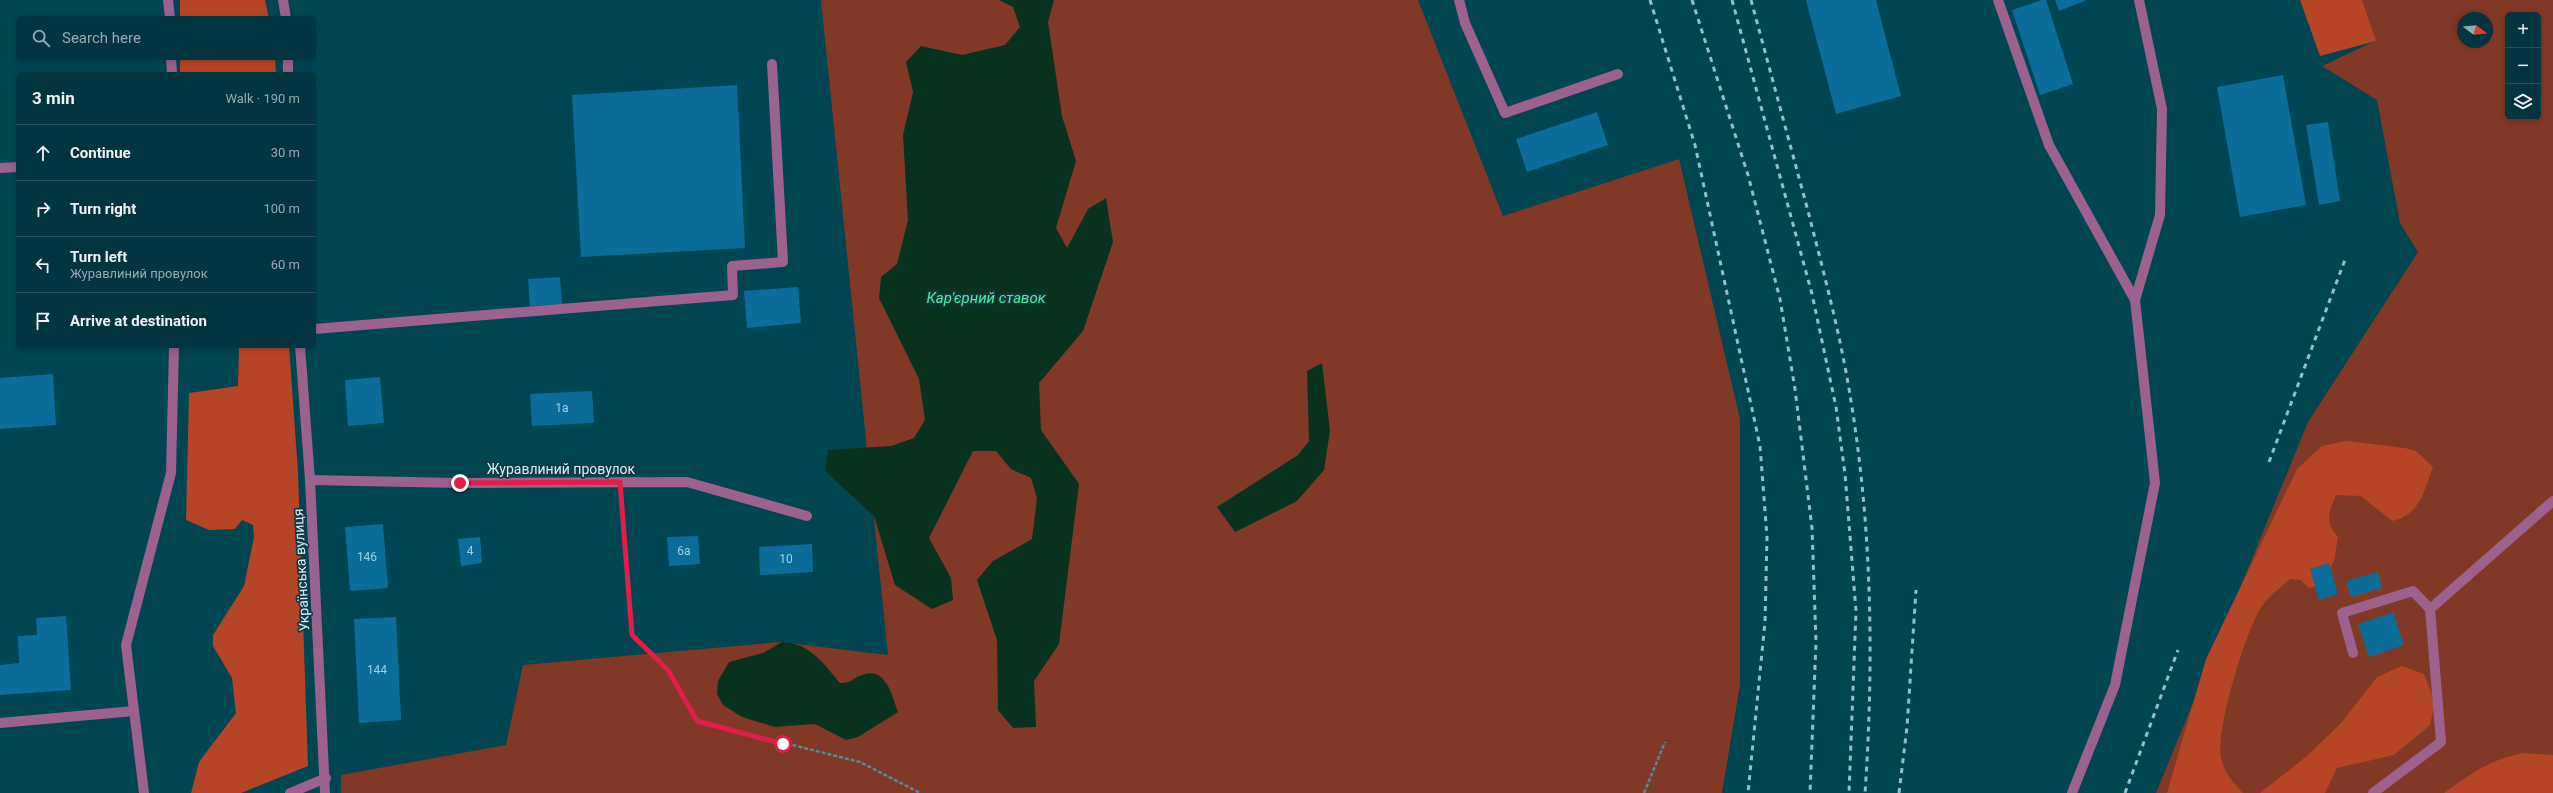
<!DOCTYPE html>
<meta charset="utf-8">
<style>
:root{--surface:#00343e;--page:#0e3f49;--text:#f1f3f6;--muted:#95aab0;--line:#224f58}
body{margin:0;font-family:Roboto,sans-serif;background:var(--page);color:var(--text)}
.controls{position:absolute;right:12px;top:12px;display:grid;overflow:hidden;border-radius:6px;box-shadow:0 2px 6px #0003}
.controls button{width:36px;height:36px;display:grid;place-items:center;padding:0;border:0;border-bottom:1px solid var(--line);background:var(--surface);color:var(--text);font:20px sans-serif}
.compass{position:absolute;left:2457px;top:12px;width:36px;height:36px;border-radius:50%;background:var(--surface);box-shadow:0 2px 6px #0003;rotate:106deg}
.stop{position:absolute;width:12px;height:12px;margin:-9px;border:3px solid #e11d48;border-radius:50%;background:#fff}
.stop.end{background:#e11d48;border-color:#fff;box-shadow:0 1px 4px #0008}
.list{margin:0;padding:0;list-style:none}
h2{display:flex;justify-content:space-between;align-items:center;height:52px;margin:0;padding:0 16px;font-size:17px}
h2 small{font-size:13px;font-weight:400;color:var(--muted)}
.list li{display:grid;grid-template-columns:26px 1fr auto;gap:12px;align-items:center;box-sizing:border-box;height:56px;padding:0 16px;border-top:1px solid var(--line)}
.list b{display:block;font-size:15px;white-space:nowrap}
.list p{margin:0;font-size:13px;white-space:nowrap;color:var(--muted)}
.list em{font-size:13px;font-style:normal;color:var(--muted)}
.icon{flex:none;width:22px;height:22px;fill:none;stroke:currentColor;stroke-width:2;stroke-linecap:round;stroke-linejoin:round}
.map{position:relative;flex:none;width:2553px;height:793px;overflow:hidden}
.search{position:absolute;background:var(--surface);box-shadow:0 2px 6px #0003;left:16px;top:16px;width:300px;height:44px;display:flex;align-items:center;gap:10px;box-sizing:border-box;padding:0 14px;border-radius:6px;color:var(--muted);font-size:15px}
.panel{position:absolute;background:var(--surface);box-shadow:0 2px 6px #0003;left:16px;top:72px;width:300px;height:276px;border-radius:6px}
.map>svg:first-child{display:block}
</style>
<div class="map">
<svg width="2553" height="793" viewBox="0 0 2553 793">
<rect width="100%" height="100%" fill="#004552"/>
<g fill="#813925" fill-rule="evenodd">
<path d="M821,0H1418L1503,216L1679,159L1740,419V685L1722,793H341V775L506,745L523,665L780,642L888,655Z"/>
<path d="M2362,0H2553V793H2156L2308,422L2418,252L2400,223L2377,100L2322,66L2375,41ZM2508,15H2538V117H2508ZM2463,18H2487V42H2463Z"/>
</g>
<g fill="#b54525">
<path d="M180,0H265L269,18H180Z"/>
<path d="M2300,0H2362L2376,41L2320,56Z"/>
<path d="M180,58H275L276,74H180Z"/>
<path d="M239,346H289L298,472L308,766L241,793H191L199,762L236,713L232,678L213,646V635L244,586L254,537L253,525L242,520L235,529L209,530L186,520L189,393L238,386Z"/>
<path d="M2346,441L2405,448L2416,451L2433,467C2424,491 2420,515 2392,521L2361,496L2336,495C2329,512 2324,522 2338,537L2334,561L2321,585L2309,588L2301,580L2290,579C2281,588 2268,596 2262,606C2246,629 2215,732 2221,758C2224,772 2233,783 2243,793H2167L2206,659L2297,469L2322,446Z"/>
<path d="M2402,666L2424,674L2435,703L2430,725L2394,755L2337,768L2325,793H2260L2307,756L2342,722L2377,677Z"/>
<path d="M2523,753L2553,755V793H2444C2472,773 2489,760 2523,753Z"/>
</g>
<g fill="#07321d">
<path d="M999,0H1054L1048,22L1062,116L1076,161L1056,228L1067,248L1088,209L1106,198L1113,242L1083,331L1039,383L1041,430L1079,484L1059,644L1034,681L1036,727L1013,728L998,710L997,640L977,580L993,561L1032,539L1037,498L1031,478L1011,469L996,451H973L929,538L951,578L953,600L932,609L895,585L874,516L825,471L828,450L891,446L914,438L925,420L919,379L879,298L881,277L897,264L908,220L903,135L913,92L906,62L921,46L962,55L1005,45L1020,27L1013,7Z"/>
<path d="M1322,363L1330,431L1324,470L1297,501L1235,532L1217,507L1298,455L1309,441L1307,371Z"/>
<path d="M782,642C810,643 823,663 840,683C853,683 852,678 862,675C886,666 892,696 898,712L858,737L846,740L815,724L775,727L742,717L723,705L717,694L718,681L729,662L763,653Z"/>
</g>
<g fill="#0a6c99">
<path d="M1806,0H1876L1901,96L1836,114Z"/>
<path d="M2042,0H2046L2073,84L2040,95L2012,10Z"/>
<path d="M2055,0H2087L2059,11Z"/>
<path d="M2283,75L2306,205L2240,217L2217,87Z"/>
<path d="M737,85L745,248L581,257L572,95Z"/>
<path d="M1597,112L1608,145L1527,172L1516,139Z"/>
<path d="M2328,122L2340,201L2319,205L2306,125Z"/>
<path d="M560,277L562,304L530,306L528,279Z"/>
<path d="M798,287L801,323L747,328L744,291Z"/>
<path d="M53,374L56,425L0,429V378Z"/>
<path d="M380,377L384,423L348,426L345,380Z"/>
<path d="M592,391L594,423L532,426L530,394Z"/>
<path d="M383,524L388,588L350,591L345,527Z"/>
<path d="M698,536L700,564L669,566L667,537Z"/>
<path d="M480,537L482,563L461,566L458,539Z"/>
<path d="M812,544L813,572L760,575L759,547Z"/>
<path d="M2329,563L2338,594L2319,600L2310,569Z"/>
<path d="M2378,572L2382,588L2351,597L2346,581Z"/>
<path d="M2393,612L2404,645L2369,657L2358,624Z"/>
<path d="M66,616L71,690L0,695V665L19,663L18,636L37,635L36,618Z"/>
<path d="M396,617L401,720L359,723L354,619Z"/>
</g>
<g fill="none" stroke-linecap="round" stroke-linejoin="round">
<g stroke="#528b98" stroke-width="2.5" stroke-dasharray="4 2" stroke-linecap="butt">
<path d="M621,495L632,635L669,670L697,721L860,762L920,793"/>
<path d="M1644,793L1665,742"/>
</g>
<g stroke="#9c618d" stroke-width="10">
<path d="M168,0L170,18"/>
<path d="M1459,0L1465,23L1505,113L1618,74"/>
<path d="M1998,0L2049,145L2135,300"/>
<path d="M171,58L172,74"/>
<path d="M0,168L18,167"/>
<path d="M314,329L733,295L732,266L783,262L772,64"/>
<path d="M2353,653L2342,613L2413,591L2430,609"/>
<path d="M0,723L134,711"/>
<path d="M144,793L126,645L171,473L174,346"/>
<path d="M290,793L326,778"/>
<path d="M2072,793L2115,685L2155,483L2135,300L2160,215L2162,109L2139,0"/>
<path d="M2373,793L2441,742L2430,609L2553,501"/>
</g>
<g stroke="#9c618d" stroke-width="10">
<path d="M283,0L286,18"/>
<path d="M288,58V74"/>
<path d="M300,346L310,480L325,793"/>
<path d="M310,480L460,483L687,482L807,516"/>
</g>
<g stroke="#8fbfcb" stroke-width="3" stroke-dasharray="5 5" stroke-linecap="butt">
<path d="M1650,0L1695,145L1760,446L1767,537L1765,622L1748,793"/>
<path d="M1692,0L1748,175L1780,299L1795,389L1812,528L1816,642L1810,793"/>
<path d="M1732,0L1812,294L1836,407L1845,474L1856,611L1849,793"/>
<path d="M1751,0C1770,70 1789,141 1808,211C1824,274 1841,337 1851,401C1872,530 1874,663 1865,793"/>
<path d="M2269,462L2346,257"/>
<path d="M1899,793L1907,727L1916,590"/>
<path d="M2125,793L2178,650"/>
</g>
</g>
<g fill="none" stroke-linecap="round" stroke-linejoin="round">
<path stroke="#e11d48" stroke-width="5" d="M460,483L620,482L632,635L668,670L697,721L783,744"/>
</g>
<g text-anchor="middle" stroke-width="3.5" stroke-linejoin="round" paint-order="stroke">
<g font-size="12" fill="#9cd2e6">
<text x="562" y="412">1а</text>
<text x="470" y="555">4</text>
<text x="684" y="555">6а</text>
<text x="367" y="561">146</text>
<text x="786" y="563">10</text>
<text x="377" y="674">144</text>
</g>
<g font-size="14" fill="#cdf4ff" stroke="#153840">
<text x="561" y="474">Журавлиний провулок</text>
<text transform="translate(301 570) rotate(-93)" y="5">Українська вулиця</text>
</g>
<g font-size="15" font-style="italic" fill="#46f09b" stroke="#153840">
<text x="986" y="303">Кар'єрний ставок</text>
</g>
</g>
</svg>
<div class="controls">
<button>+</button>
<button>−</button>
<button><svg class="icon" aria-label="layers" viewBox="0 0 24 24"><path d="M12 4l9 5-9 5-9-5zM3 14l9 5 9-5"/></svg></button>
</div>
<svg class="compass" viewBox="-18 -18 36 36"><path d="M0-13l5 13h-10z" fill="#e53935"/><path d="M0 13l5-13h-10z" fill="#95aab0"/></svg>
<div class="stop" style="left:783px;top:744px"></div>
<div class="stop end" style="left:460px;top:483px"></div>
<div class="search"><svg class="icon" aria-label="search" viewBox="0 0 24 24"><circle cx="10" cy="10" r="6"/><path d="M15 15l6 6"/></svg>Search here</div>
<section class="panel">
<h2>3 min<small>Walk · 190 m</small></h2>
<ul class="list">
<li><svg class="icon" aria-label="ahead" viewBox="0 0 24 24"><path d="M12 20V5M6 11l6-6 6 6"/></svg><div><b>Continue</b></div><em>30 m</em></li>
<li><svg class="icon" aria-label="right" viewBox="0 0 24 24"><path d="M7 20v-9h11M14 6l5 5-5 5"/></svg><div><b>Turn right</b></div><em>100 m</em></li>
<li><svg class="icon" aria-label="left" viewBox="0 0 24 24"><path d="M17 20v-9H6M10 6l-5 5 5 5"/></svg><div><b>Turn left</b><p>Журавлиний провулок</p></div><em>60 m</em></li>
<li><svg class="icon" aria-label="arrive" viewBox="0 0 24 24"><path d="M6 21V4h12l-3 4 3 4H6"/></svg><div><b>Arrive at destination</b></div></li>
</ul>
</section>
</div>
